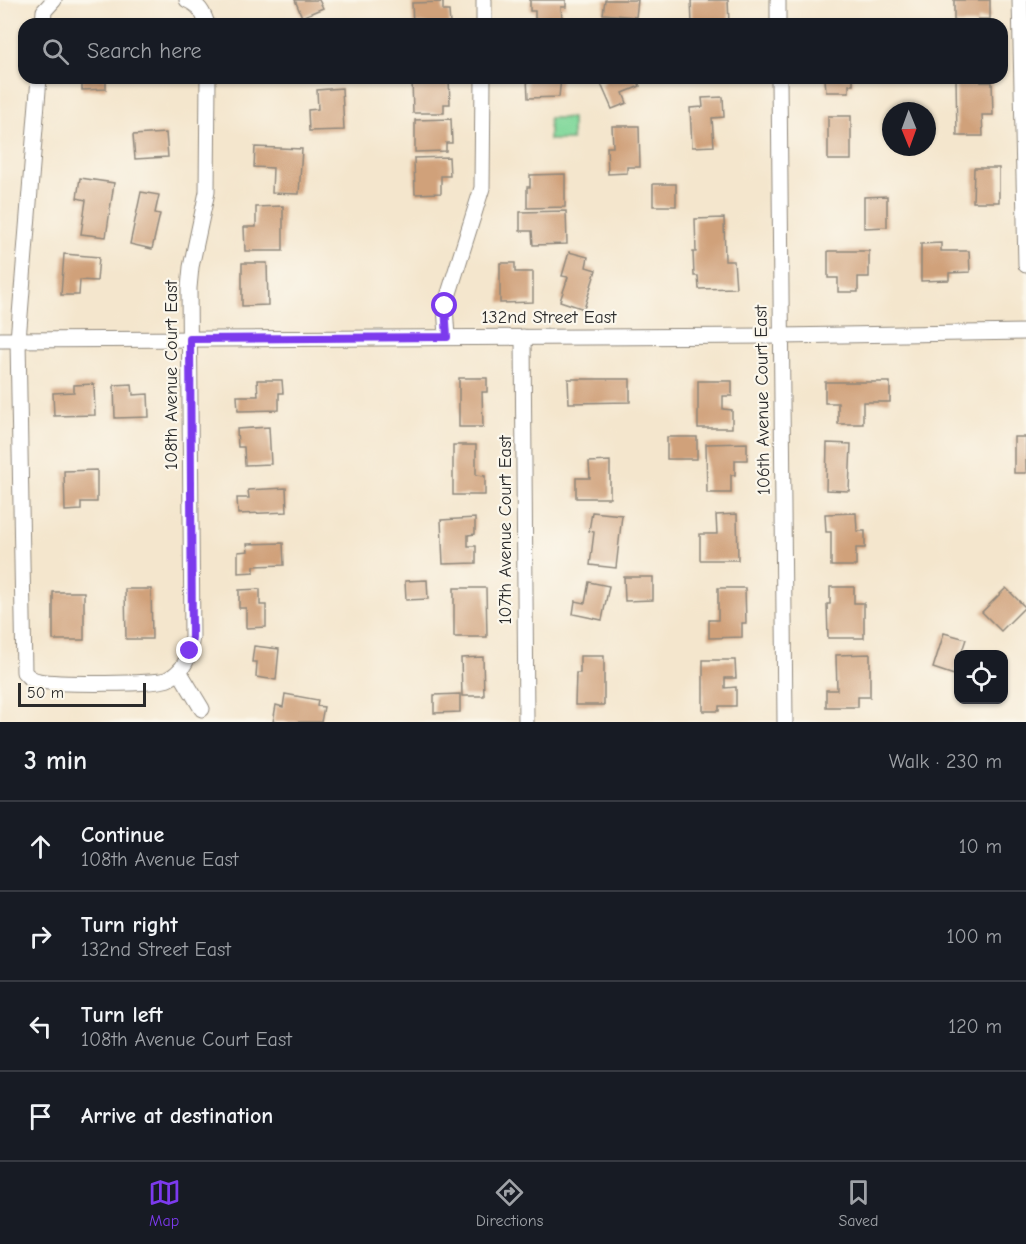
<!DOCTYPE html>
<meta charset="utf-8">
<style>
:root{--surface:#171b24;--page:#20242c;--text:#f1f3f6;--muted:#9ea1a6;--line:#363941;--accent:#7c3aed}
body{margin:0;font-family:"Comic Neue",sans-serif;background:var(--page);color:var(--text)}
.controls{position:absolute;right:18px;bottom:18px;display:grid;overflow:hidden;border-radius:12px;box-shadow:0 2px 4px #0004}
.controls button{width:54px;height:54px;display:grid;place-items:center;padding:0;border:0;border-bottom:2px solid var(--line);background:var(--surface);color:var(--text);font:30px sans-serif}
.compass{position:absolute;left:882px;top:102px;width:54px;height:54px;border-radius:50%;background:var(--surface);box-shadow:0 2px 4px #0004;rotate:179deg}
.scale{position:absolute;left:18px;bottom:15px;width:128px;box-sizing:border-box;padding-left:6px;border:3px solid #2b2b2b;border-top:0;font-size:16px;line-height:21px;white-space:nowrap;color:#2b2b2b;-webkit-text-stroke:4px #fbf7ec;paint-order:stroke}
.stop{position:absolute;width:18px;height:18px;margin:-14px;border:4px solid #7c3aed;border-radius:50%;background:#fff}
.stop.end{background:#7c3aed;border-color:#fff;box-shadow:0 2px 6px #0008}
.list{margin:0;padding:0;list-style:none}
h2{display:flex;justify-content:space-between;align-items:center;height:78px;margin:0;padding:0 24px;font-size:26px}
h2 small{font-size:20px;font-weight:400;color:var(--muted)}
.list li{display:grid;grid-template-columns:39px 1fr auto;gap:18px;align-items:center;box-sizing:border-box;height:90px;padding:0 24px;border-top:2px solid var(--line)}
.list b{display:block;font-size:22px;white-space:nowrap}
.list p{margin:0;font-size:20px;white-space:nowrap;color:var(--muted)}
.list em{font-size:20px;font-style:normal;color:var(--muted)}
.icon{flex:none;width:33px;height:33px;fill:none;stroke:currentColor;stroke-width:2;stroke-linecap:round;stroke-linejoin:round}
.map{position:relative;flex:none;width:1026px;height:722px;overflow:hidden}
.search{position:absolute;background:var(--surface);box-shadow:0 2px 4px #0004;left:18px;right:18px;top:18px;height:66px;display:flex;align-items:center;gap:15px;box-sizing:border-box;padding:0 21px;border-radius:18px;color:var(--muted);font-size:22px}
.sheet{height:438px;background:var(--surface)}
nav{display:flex;justify-content:space-around;align-items:center;box-sizing:border-box;height:84px;border-top:2px solid var(--line);background:var(--surface);font-size:16px;color:var(--muted)}
nav a{display:grid;justify-items:center;gap:3px}
nav .on{color:var(--accent)}
.map>svg:first-child{display:block}
</style>
<div class="map">
<svg width="1026" height="722" viewBox="0 0 1026 722">
<rect width="100%" height="100%" fill="#fbf7ec"/>
<filter id="ink" filterUnits="userSpaceOnUse"><feTurbulence type="fractalNoise" baseFrequency=".0167" numOctaves="2"/><feDisplacementMap in="SourceGraphic" scale="12" xChannelSelector="R" yChannelSelector="G"/><feConvolveMatrix kernelMatrix="1 2 1 2 8 2 1 2 1" color-interpolation-filters="sRGB"/></filter>
<filter id="wash" filterUnits="userSpaceOnUse"><feTurbulence type="fractalNoise" baseFrequency=".008" numOctaves="4" result="noise"/><feDisplacementMap in="SourceGraphic" scale="24" xChannelSelector="R" yChannelSelector="G"/><feGaussianBlur stdDeviation="1.35" result="paint"/><feColorMatrix in="noise" values="0 0 0 0 0 0 0 0 0 0 0 0 0 0 0 0 0 1.4 0 .05"/><feComposite in="paint" operator="in"/></filter>
<g filter="url(#wash)">
<rect width="100%" height="100%" fill="#f4e6cd"/>
<rect fill="#82d89b" stroke="#568263" stroke-width="1.5" x="549" y="118" width="23" height="22"/>
<g id="blocks">
<g fill="#d0a17a">
<path d="M295,0H319L323,8L302,17Z"/>
<path d="M530,0H566V7H561L562,18L535,19V11H530Z"/>
<path d="M605,0H638L636,17L603,14Z"/>
<path d="M691,0H728L729,23L692,24Z"/>
<path d="M954,0H990V19H978V24H954Z"/>
<path d="M443,2V11H449L450,24H413L412,3Z"/>
<path d="M82,78H106V89L82,90Z"/>
<path d="M527,78H561L559,97L528,98Z"/>
<path d="M603,78H636L640,86L623,93L627,103L612,109L601,84L605,83Z"/>
<path d="M825,78H853V85H849V92H826Z"/>
<path d="M956,78H981V82H992L993,115H982L983,136H957Z"/>
<path d="M412,79H449L450,104H444V113H413Z"/>
<path d="M342,88L344,130L309,131L308,110L318,109L317,90Z"/>
<path d="M723,97L724,117L712,118L714,146L692,147L690,108L703,107L702,98Z"/>
<rect x="828" y="116" width="23" height="44"/>
<path d="M451,119L452,143H446V151L415,152V120Z"/>
<path d="M612,126H639L640,167H627V173L608,174L607,147H613Z"/>
<path d="M166,133L168,157L135,159L133,135Z"/>
<path d="M255,147L302,149L299,194L272,193L273,168L254,167Z"/>
<path d="M449,157L450,176H441V193L415,194L414,158Z"/>
<path d="M974,168H999V202H973Z"/>
<path d="M565,174V207L527,208V187H530V175Z"/>
<path d="M80,178L114,183L106,237L81,234L86,200L77,198Z"/>
<rect x="653" y="184" width="23" height="22"/>
<path d="M141,192L159,195L155,213L160,214L152,249L130,244Z"/>
<path d="M887,196V227L864,228V197Z"/>
<path d="M283,206V251H245L244,227H256V207Z"/>
<path d="M566,211L567,244L533,245L532,231H520V212Z"/>
<path d="M724,218L725,261H734L736,288L699,289L698,276H694L693,252H696L695,219Z"/>
<path d="M941,243V251H969L970,272L949,273V280L921,281V244Z"/>
<path d="M828,251H869V277H858V292H838V278H828Z"/>
<path d="M569,252L588,257L586,267L596,270L584,309L560,301L568,277L562,276Z"/>
<path d="M64,254L99,257L97,281L80,280L79,295H61Z"/>
<path d="M242,263H267L268,305L242,306Z"/>
<path d="M500,263H515V272H533V302L500,303Z"/>
<path d="M459,378H487V392H482L483,427H459Z"/>
<path d="M568,379H630V402L569,403Z"/>
<path d="M257,380H282L283,393H279V410L238,411L237,396H258Z"/>
<path d="M698,381H732V396H723V409L732,410V428H698Z"/>
<path d="M825,382H890V402H863V424H838V403H825Z"/>
<path d="M94,384L95,415L54,416L53,393L74,392V385Z"/>
<path d="M132,384L133,395L148,394L149,417L115,418L114,385Z"/>
<path d="M269,427L271,464L245,465L244,447H238L237,429Z"/>
<rect x="667" y="437" width="30" height="22"/>
<rect x="1014" y="437" width="12" height="36"/>
<path d="M747,443V460H735V475H731V493H707L706,444Z"/>
<path d="M827,443L851,444L849,491L826,490Z"/>
<path d="M453,445H476V475L485,476V495H453Z"/>
<path d="M610,461V498H576V478H590L589,462Z"/>
<path d="M97,470V502H81V510L65,511L64,471Z"/>
<path d="M286,488L287,512L238,514L237,498H249L248,490Z"/>
<path d="M592,512L622,515L616,568L590,565L594,532L589,531Z"/>
<path d="M856,513L857,531H865V548H856V566H831V532H826L825,514Z"/>
<path d="M737,514L738,560H700V534H717L716,515Z"/>
<path d="M475,518V534L468,535V546H476V563L443,564L441,520Z"/>
<path d="M283,543L284,565L254,566V572L238,573V552L248,551L247,544Z"/>
<path d="M624,577H653V600L625,601Z"/>
<path d="M427,580L428,599L406,600L405,581Z"/>
<path d="M589,582L609,586L602,620L573,614L575,601L585,603Z"/>
<path d="M830,587H854V603H864V638H828L827,604H830Z"/>
<path d="M454,588H486L487,637H454Z"/>
<path d="M718,588H745L746,623H742V637L709,638V620H718Z"/>
<path d="M1006,588L1025,607L1001,631L982,612Z"/>
<path d="M125,589H151L152,639H126Z"/>
<path d="M260,589V605H266V627L246,628V608H239V590Z"/>
<rect x="53" y="592" width="31" height="48"/>
<path d="M944,633L966,639L961,654H958L954,675L933,668Z"/>
<path d="M254,646L279,649L276,680L256,677L257,662H252Z"/>
<path d="M870,654V697H858V707H826V690H837L836,655Z"/>
<path d="M580,656H604V705H575L576,673H580Z"/>
<path d="M483,657L484,696H462L461,658Z"/>
<path d="M703,660H735L736,678H725V688L736,687V706H719V711H703Z"/>
<path d="M285,694L318,700L317,706L324,707L321,722H273L276,705L283,707Z"/>
<path d="M460,694V712L434,713V695Z"/>
</g>
</g>
</g>
<g filter="url(#ink)">
<use href="#blocks" fill-opacity="0" stroke="#90887c" stroke-width="1.5"/>
<g fill="none" stroke-linecap="round" stroke-linejoin="round">
<defs>
<g id="street">
<path d="M187,0C199,5 203,12 207,24"/>
<path d="M778,0V24"/>
<path d="M1020,0L1026,265"/>
<path d="M43,24L44,11L54,0"/>
<path d="M484,24V0"/>
<path d="M39,78L18,340L24,672C28,677 32,680 39,681C54,684 158,685 168,679C186,670 189,656 192,637L189,288L191,267L207,192L208,78"/>
<path d="M779,78L785,722"/>
<path d="M447,337L445,306L482,188L483,78"/>
<path d="M523,337L526,722"/>
<path d="M0,340L781,336L1026,332"/>
<path d="M179,671L202,709"/>
</g>
</defs>
<use href="#street" stroke="#90887c" stroke-width="17"/>
<use href="#street" stroke="#fff" stroke-width="15"/>
</g>
</g>
<g fill="none" stroke-linecap="round" stroke-linejoin="round" filter="url(#ink)">
<path stroke="#7c3aed" stroke-width="8" d="M190,651L192,637L190,339L447,337L445,306"/>
</g>
<g text-anchor="middle" stroke-width="4.5" stroke-linejoin="round" paint-order="stroke">
<g font-size="18" fill="#2b2b2b" stroke="#fbf7ec">
<text x="549" y="323">132nd Street East</text>
<text transform="translate(171 375) rotate(-90)" y="6">108th Avenue Court East</text>
<text transform="translate(762 400) rotate(-91)" y="6">106th Avenue Court East</text>
<text transform="translate(505 530) rotate(-90)" y="6">107th Avenue Court East</text>
</g>
</g>
</svg>
<div class="controls">
<button><svg class="icon" aria-label="locate" viewBox="0 0 24 24"><circle cx="12" cy="12" r="6"/><path d="M12 2v4M12 18v4M2 12h4M18 12h4"/></svg></button>
</div>
<svg class="compass" viewBox="-18 -18 36 36"><path d="M0-13l5 13h-10z" fill="#e53935"/><path d="M0 13l5-13h-10z" fill="#9ea1a6"/></svg>
<div class="scale">50 m</div>
<div class="stop" style="left:445px;top:306px"></div>
<div class="stop end" style="left:190px;top:651px"></div>
<div class="search"><svg class="icon" aria-label="search" viewBox="0 0 24 24"><circle cx="10" cy="10" r="6"/><path d="M15 15l6 6"/></svg>Search here</div>
</div>
<section class="sheet">
<h2>3 min<small>Walk · 230 m</small></h2>
<ul class="list">
<li><svg class="icon" aria-label="ahead" viewBox="0 0 24 24"><path d="M12 20V5M6 11l6-6 6 6"/></svg><div><b>Continue</b><p>108th Avenue East</p></div><em>10 m</em></li>
<li><svg class="icon" aria-label="right" viewBox="0 0 24 24"><path d="M7 20v-9h11M14 6l5 5-5 5"/></svg><div><b>Turn right</b><p>132nd Street East</p></div><em>100 m</em></li>
<li><svg class="icon" aria-label="left" viewBox="0 0 24 24"><path d="M17 20v-9H6M10 6l-5 5 5 5"/></svg><div><b>Turn left</b><p>108th Avenue Court East</p></div><em>120 m</em></li>
<li><svg class="icon" aria-label="arrive" viewBox="0 0 24 24"><path d="M6 21V4h12l-3 4 3 4H6"/></svg><div><b>Arrive at destination</b></div></li>
</ul>
</section>
<nav>
<a class="on"><svg class="icon" aria-label="map" viewBox="0 0 24 24"><path d="M3 6l6-2 6 2 6-2v14l-6 2-6-2-6 2zM9 4v14M15 6v14"/></svg>Map</a>
<a><svg class="icon" aria-label="directions" viewBox="0 0 24 24"><path d="M12 3l9 9-9 9-9-9zM9 14v-3h6M13 9l2 2-2 2"/></svg>Directions</a>
<a><svg class="icon" aria-label="saved" viewBox="0 0 24 24"><path d="M7 4h10v16l-5-4-5 4z"/></svg>Saved</a>
</nav>
